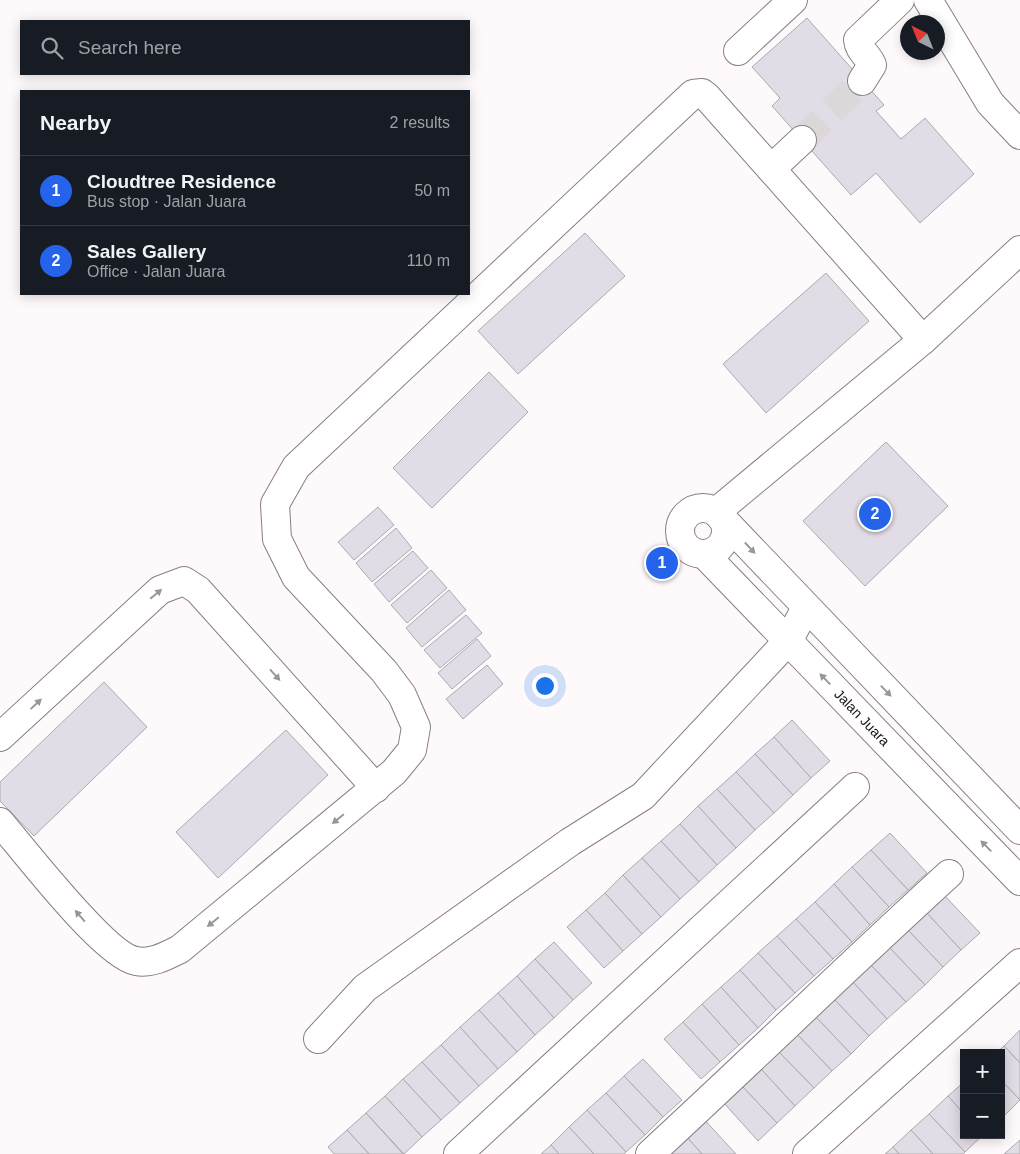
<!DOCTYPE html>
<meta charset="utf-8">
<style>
:root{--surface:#171b24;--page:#242831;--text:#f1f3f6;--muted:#9ea1a6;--line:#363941;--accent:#2563eb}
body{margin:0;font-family:Helvetica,sans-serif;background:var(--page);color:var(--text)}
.controls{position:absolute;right:15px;bottom:15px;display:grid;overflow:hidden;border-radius:0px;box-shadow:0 2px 12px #0003}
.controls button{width:45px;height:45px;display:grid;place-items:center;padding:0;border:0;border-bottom:1px solid var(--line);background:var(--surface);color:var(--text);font:25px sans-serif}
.compass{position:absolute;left:900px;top:15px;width:45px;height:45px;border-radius:50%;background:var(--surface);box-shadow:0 2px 12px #0003;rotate:317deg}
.you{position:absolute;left:544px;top:685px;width:18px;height:18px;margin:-12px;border:4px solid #fff;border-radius:50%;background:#1a73e8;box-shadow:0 0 0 8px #1a73e833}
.badge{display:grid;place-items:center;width:32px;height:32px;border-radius:50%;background:var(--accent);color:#fff;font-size:16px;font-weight:700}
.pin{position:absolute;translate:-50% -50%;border:2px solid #fff;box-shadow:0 1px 5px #0006}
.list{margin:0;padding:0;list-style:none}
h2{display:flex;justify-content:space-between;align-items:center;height:65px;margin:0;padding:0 20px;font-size:21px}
h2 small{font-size:16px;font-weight:400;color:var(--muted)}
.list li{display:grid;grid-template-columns:32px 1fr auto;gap:15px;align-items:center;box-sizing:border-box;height:70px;padding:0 20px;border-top:1px solid var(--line)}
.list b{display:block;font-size:19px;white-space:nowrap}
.list p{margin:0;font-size:16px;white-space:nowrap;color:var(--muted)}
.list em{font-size:16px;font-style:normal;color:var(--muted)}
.icon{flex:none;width:28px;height:28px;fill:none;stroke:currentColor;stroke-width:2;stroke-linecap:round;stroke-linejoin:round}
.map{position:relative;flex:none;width:1020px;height:1154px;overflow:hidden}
.search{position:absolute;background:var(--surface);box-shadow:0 2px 12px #0003;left:20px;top:20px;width:450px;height:55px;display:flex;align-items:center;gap:12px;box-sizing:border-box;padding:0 18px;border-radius:0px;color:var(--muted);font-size:19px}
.panel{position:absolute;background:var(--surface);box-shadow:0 2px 12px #0003;left:20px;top:90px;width:450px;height:205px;border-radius:0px}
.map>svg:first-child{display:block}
</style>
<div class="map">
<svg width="1020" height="1154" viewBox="0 0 1020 1154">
<rect width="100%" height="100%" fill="#fefafc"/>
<g fill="#e1dce5" stroke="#aea9b1">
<path d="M807,18L884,105L876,111L901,139L925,118L974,174L920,223L876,173L851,195L772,106L780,98L752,67Z"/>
<path d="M585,233L625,276L518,374L478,331Z"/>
<path d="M826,273L869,321L766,413L723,364Z"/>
<path d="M489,372L528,412L432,508L393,468Z"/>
<path d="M886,442L948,506L865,586L803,521Z"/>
<path d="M378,507L394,525L354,560L338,542Z"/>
<path d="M396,528L412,548L372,582L356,563Z"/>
<path d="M413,551L428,568L389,602L374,584Z"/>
<path d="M431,570L447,588L407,623L391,605Z"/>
<path d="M449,590L466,610L422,647L406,628Z"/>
<path d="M466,615L482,633L440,668L424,650Z"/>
<path d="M477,639L491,656L452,689L438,673Z"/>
<path d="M487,665L503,684L463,719L446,699Z"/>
<path d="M104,682L147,727L34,836L0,801V782Z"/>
<path d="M792,720L830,761L811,778L774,737Z"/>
<path d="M286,730L328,775L218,878L176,832Z"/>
<path d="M774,737L811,778L793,795L755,754Z"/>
<path d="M755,754L793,795L774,813L736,772Z"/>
<path d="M736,772L774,813L755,830L717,789Z"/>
<path d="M717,789L755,830L736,848L698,806Z"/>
<path d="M698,806L736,848L717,865L680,824Z"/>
<path d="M680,824L717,865L699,882L661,841Z"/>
<path d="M890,833L927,873L908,890L871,850Z"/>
<path d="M661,841L699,882L680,899L642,858Z"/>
<path d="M871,850L908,890L889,907L852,867Z"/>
<path d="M642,858L680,899L661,917L623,875Z"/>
<path d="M852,867L889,907L870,925L834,884Z"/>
<path d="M623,875L661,917L642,934L605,893Z"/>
<path d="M834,884L870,925L852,942L815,902Z"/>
<path d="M605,893L642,934L623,951L586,910Z"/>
<path d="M944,895L980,933L961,950L926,912Z"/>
<path d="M815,902L852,942L833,959L796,919Z"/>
<path d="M586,910L623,951L604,968L567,927Z"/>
<path d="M926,912L961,950L943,967L907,929Z"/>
<path d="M796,919L833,959L814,976L777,936Z"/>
<path d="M907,929L943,967L925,985L888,946Z"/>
<path d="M777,936L814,976L795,993L758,953Z"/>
<path d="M554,942L592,983L573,1000L535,959Z"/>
<path d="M888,946L925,985L906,1002L870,964Z"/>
<path d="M758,953L795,993L776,1010L740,970Z"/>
<path d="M535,959L573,1000L554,1018L517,976Z"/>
<path d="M870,964L906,1002L887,1019L852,981Z"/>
<path d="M740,970L776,1010L758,1028L721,987Z"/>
<path d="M517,976L554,1018L535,1035L498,993Z"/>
<path d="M852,981L887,1019L869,1036L833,998Z"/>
<path d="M721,987L758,1028L739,1045L702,1004Z"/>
<path d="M498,993L535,1035L517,1052L479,1010Z"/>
<path d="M833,998L869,1036L851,1054L815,1016Z"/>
<path d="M702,1004L739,1045L720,1062L683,1022Z"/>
<path d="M479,1010L517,1052L498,1069L460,1027Z"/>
<path d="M815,1016L851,1054L832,1071L796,1033Z"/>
<path d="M683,1022L720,1062L701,1079L664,1039Z"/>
<path d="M460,1027L498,1069L479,1086L441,1045Z"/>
<path d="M1020,1030V1063L1004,1046Z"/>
<path d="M796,1033L832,1071L814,1088L778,1051Z"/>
<path d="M441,1045L479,1086L460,1103L422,1062Z"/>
<path d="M1004,1046L1020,1063V1100L1001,1080V1053H996Z"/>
<path d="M778,1051L814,1088L795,1106L760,1068Z"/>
<path d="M643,1059L682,1100L663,1117L624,1076Z"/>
<path d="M422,1062L460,1103L441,1120L403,1079Z"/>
<path d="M760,1068L795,1106L777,1123L741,1085Z"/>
<path d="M624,1076L663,1117L645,1135L606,1093Z"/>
<path d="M403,1079L441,1120L422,1137L385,1096Z"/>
<path d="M1001,1080L1020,1100L1002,1118L1001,1117Z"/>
<path d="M964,1082V1114L948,1096Z"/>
<path d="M741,1085L777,1123L758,1141L723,1102Z"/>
<path d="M606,1093L645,1135L626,1152L587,1110Z"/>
<path d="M385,1096L422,1137L404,1154L366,1113Z"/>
<path d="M948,1096L964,1114V1135H983L965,1152L929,1114Z"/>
<path d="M587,1110L626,1152L624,1154H594L569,1127Z"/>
<path d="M366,1113L403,1154H369L347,1130Z"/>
<path d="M929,1114L965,1152L963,1154H933L911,1130Z"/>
<path d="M702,1117L736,1154H702L684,1134Z"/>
<path d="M569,1127L594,1154H559L551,1145Z"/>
<path d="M347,1130L369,1154H334L328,1147Z"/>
<path d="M911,1130L933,1154H899L893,1147Z"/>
<path d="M684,1134L702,1154H668Z"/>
<path d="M1020,1140V1154H1004Z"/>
<path d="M551,1145L559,1154H541Z"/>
<path d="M893,1147L899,1154H885Z"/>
</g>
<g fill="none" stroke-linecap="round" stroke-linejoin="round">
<path stroke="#dcd8da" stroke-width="28" stroke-dasharray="28 14" stroke-linecap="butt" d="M802,140L862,81"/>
<defs>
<g id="minor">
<path d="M928,0L990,103L1020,135"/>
<path d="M738,51L793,0"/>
<path d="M862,81L872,65C868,55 859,51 858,40L900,0"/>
<path d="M771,169L802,140"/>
<circle cx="703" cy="531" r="23"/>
<path d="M716,512L1020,830"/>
<path d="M716,512L923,340L1020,250"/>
<path id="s1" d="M705,555L1020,881"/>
<path d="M0,737L160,590L184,581L198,590L376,788"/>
<path d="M0,822C24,850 105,956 136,961C152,964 166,956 180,949L394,772L412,750L416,727L402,695L384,671L296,577L277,539L275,504L296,467L693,94L702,93L707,97L923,340"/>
<path d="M318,1039L365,988L570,842L643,796L788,641L806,608"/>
<path d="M458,1154L855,787"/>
<path d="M650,1154C750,1062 848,966 949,874"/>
<path d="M807,1154L1020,963"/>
</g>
</defs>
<use href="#minor" stroke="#887e83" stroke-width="30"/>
<use href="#minor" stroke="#fff" stroke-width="28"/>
</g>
<defs><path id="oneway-solid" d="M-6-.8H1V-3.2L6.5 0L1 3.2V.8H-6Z" transform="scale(1.25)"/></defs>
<g fill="#989798">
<use href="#oneway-solid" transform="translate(750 548) rotate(47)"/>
<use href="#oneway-solid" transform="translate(156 594) rotate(-40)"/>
<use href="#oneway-solid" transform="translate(275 675) rotate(48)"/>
<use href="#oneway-solid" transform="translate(825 679) rotate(-134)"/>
<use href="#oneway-solid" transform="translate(886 691) rotate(46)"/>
<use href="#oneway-solid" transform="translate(36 704) rotate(-43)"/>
<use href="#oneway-solid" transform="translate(338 819) rotate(141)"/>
<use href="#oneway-solid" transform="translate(986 846) rotate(-134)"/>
<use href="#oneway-solid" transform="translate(80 916) rotate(-131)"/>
<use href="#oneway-solid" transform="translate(213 922) rotate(141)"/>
</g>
<g text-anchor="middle" stroke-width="4.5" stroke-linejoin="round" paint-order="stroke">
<g font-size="14" fill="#1b1719" stroke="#fff">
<text dy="5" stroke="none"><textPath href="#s1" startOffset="226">Jalan Juara</textPath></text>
</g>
</g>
</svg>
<div class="controls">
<button>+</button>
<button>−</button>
</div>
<svg class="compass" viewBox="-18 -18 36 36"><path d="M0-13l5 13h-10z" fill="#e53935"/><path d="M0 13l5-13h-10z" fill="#9ea1a6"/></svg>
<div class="you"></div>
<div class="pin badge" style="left:662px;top:563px">1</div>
<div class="pin badge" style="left:875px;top:514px">2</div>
<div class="search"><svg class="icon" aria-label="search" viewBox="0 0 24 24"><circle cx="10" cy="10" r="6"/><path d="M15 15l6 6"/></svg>Search here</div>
<section class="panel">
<h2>Nearby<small>2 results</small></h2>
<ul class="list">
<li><span class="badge">1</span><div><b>Cloudtree Residence</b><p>Bus stop · Jalan Juara</p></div><em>50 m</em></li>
<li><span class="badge">2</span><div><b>Sales Gallery</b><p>Office · Jalan Juara</p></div><em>110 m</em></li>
</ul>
</section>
</div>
